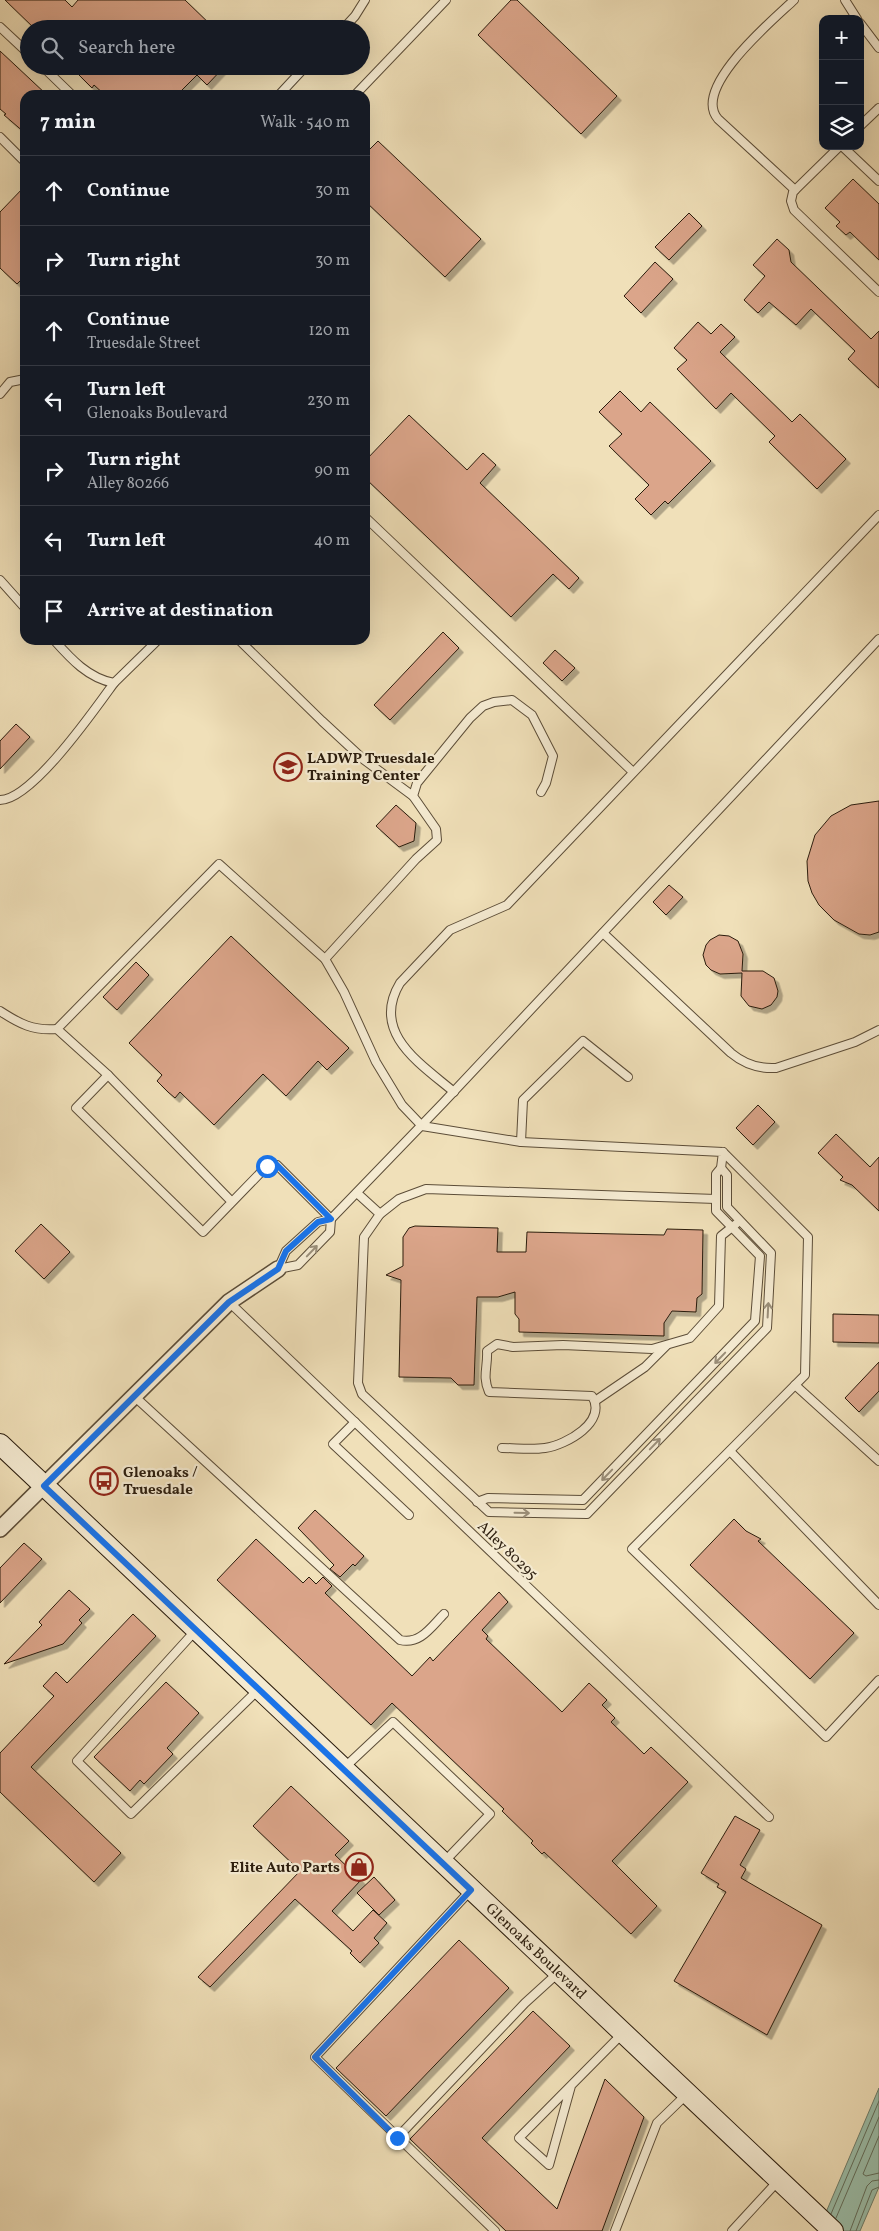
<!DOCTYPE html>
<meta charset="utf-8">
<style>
:root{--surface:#171b24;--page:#242831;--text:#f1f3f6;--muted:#9ea1a6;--line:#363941}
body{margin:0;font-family:Vollkorn,serif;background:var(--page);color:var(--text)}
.controls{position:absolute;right:15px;top:15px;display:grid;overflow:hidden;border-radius:10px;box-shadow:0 5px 20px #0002}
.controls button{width:45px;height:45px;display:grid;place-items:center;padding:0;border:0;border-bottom:1px solid var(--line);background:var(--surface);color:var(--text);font:25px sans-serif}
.stop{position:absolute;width:15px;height:15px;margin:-11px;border:4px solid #1a73e8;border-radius:50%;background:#fff}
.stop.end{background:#1a73e8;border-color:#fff;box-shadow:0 1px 5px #0008}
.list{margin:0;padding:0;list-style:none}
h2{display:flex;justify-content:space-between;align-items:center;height:65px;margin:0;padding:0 20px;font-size:21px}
h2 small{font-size:16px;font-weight:400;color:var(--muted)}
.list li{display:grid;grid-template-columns:32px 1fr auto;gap:15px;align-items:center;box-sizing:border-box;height:70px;padding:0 20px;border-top:1px solid var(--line)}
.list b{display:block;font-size:19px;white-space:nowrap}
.list p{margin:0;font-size:16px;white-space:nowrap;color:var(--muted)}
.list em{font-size:16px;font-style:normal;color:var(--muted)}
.icon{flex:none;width:28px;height:28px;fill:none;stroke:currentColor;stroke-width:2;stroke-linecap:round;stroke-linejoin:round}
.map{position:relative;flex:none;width:879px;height:2231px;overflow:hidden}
.search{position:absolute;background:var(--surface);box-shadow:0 5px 20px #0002;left:20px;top:20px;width:350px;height:55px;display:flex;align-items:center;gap:12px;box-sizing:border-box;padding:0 18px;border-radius:28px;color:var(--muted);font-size:19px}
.panel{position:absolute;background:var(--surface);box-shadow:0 5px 20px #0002;left:20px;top:90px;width:350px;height:555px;border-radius:15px}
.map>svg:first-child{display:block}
</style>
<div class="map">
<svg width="879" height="2231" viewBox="0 0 879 2231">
<defs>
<filter id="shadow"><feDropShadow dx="4.5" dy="4.5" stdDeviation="0" flood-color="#0004"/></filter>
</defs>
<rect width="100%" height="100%" fill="#f0e0b9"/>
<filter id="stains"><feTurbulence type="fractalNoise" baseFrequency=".004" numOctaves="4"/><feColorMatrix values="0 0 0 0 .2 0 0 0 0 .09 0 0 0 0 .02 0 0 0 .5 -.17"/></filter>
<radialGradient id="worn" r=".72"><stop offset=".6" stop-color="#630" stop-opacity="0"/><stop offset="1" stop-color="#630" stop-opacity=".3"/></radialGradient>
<path fill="#9bbea9" stroke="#6e7d6b" d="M879,2088V2187L860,2231H818Z"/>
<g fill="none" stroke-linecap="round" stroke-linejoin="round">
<g stroke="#626d5b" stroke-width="1">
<path d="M879,2136L863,2174L866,2176L879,2173"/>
<path d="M831,2214L879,2101"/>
<path d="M836,2218L879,2117"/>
<path d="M850,2231L867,2186L872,2181L879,2180"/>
<path d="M856,2231L872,2190L879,2187"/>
</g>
</g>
<g fill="#dba58a" stroke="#2a1c0d" filter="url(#shadow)">
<path d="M5,0H65L72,7L78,0H185L215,29H35Z"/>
<path d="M511,0H517L617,96L581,134L478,35Z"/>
<path d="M0,51L47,95H25V133L4,115L6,114L0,109Z"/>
<path d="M84,66H225L207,85L197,75L177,95H105L94,85L92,88L77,73Z"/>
<path d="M378,141L481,239L445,277L365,201V154Z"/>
<path d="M853,179L879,204V260L850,232L846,235L836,226L840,222L825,208Z"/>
<path d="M25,186V276L17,284L0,268V212Z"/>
<path d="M689,213L702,226L669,260L655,247Z"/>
<path d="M777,239L789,250L791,262L871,339L879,331V388L848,359L855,351L811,309L796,325L769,302L758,313L744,300L765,276L753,265Z"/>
<path d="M655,262L673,279L641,313L624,296Z"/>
<path d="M698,322L711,334L721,324L735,337L720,352L792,422L800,414L846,459L817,489L769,442L775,436L731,393L716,409L677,369L687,360L674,348Z"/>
<path d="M620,391L641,412L650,402L711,461L668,504L665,501L651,515L635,499L649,485L609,446L622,434L599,412Z"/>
<path d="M409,415L467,470L483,453L496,465L480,483L579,578L569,589L553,574L511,617L365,478V461Z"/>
<path d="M443,632L459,648L390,720L374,705Z"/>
<path d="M555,650L575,668L562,681L543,663Z"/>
<path d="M16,724L30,737L0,769V741Z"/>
<path d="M879,801V932L870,935L859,934L834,920L819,905L812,893L808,881L807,861L815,835L831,816L851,805Z"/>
<path d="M396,805L416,823L414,841L399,847L376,826Z"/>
<path d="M669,885L683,897L666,915L653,902Z"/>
<path d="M719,935L729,936L738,941L743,954L742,971H763L774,978L778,991L777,997L771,1005L762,1009L749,1006L741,996L742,973L720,974L711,970L706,965L703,955L706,945L710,940Z"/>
<path d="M231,936L349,1048L327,1070L318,1061L286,1096L263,1074L214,1125L180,1092L175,1098L168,1092L157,1081L162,1075L129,1043Z"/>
<path d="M136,962L149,975L117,1010L103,997Z"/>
<path d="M758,1105L775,1122L753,1145L736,1128Z"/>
<path d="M836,1134L870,1167L879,1157V1211L852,1185L840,1180L843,1177L818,1153Z"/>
<path d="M41,1224L70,1252L44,1279L15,1251Z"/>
<path d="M415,1226L498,1228L497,1252H526L527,1232L664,1235L667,1229L703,1230L702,1294L697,1298L696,1312L672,1311L664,1323V1336L519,1332V1319L515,1314V1292L498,1297H477L474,1385H458L451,1378L399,1377L401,1280L386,1275L403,1266V1237L409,1228Z"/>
<path d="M833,1314L879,1315V1343L833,1342Z"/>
<path d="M879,1362V1391L859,1412L845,1398Z"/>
<path d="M315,1510L364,1556L355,1566L353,1564L340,1577L330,1569L334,1565L298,1528Z"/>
<path d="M734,1519L746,1531L761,1539L758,1541L854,1633L810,1679L690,1565Z"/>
<path d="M256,1539L303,1583L309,1577L316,1584L323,1577L332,1586L325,1593L412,1676L430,1657L433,1661L499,1592L508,1602L482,1630L488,1636L486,1639L562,1712L589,1683L607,1700L602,1705L615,1718L611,1722L644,1754L651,1747L688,1782L612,1861L657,1906L631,1934L544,1852L542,1854L531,1843L533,1841L502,1811L504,1809L392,1703L371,1725L217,1580Z"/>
<path d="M24,1543L42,1559L0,1603V1568Z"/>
<path d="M69,1590L90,1609L79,1620L82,1623L63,1644L4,1664L42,1625L39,1622Z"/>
<path d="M133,1614L156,1636L31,1767L121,1853L94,1882L0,1792V1753L54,1696L43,1686L56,1672L67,1683Z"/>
<path d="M166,1682L199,1713L167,1748L173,1754L144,1784L140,1780L130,1791L94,1757Z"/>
<path d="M291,1786L349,1841L335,1855L361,1880L332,1911L353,1931L373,1910L387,1923L374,1938L379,1943L360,1963L350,1953L352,1951L295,1899L210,1987L198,1977L300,1871L253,1826Z"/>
<path d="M735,1816L760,1830L740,1865L746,1869L741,1878L822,1925L767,2035L674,1981L726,1892L717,1887L719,1884L701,1873Z"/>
<path d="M374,1877L395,1900L379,1915L357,1893Z"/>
<path d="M459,1940L509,1988L386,2116L336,2068Z"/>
<path d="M533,2011L570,2046L482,2138L557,2209L605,2079L644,2117L602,2231H506L410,2139Z"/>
</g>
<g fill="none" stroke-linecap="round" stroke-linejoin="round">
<defs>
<g id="lane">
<path d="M794,0C773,20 691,88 718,119L795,190"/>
<path d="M845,0L857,19"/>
<path d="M860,23L879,48"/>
<path d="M0,27L29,54"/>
<path d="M343,29L355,16L365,0"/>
<path d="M42,66L72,95"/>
<path d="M279,95L306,66"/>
<path d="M355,95L446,0"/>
<path d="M860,126L879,108"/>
<path d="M0,137L23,160"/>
<path d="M840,146L793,192L791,201L794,210L879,292"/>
<path d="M842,146L879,181"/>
<path d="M0,394L10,382L25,379"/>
<path d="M365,517L633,772"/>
<path d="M0,580L25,608"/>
<path d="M54,640C71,659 88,678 114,683L158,640"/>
<path d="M239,640L322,721L363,759L413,796"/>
<path d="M0,800C32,800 95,709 114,683"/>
<path d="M603,933L731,1053C743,1063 759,1069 776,1068L855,1042L879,1030"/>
<path d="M325,959L416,859L437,840L436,829L413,796L417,783L470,718L483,706L494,702L512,700L532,715L553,756L546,783L541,792"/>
<path d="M0,1011C20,1024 33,1031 57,1029"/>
<path d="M108,1075L57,1029L219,864L325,959L344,992L376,1062L402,1105L422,1126L521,1142L723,1152L721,1168L716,1174V1211L760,1256L755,1321L583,1500L488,1498L477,1502"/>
<path d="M454,1092C421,1064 370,1033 400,983L450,930L507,905L879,515"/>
<path d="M521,1142L523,1100L583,1041L628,1077"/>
<path d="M723,1152L808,1237L805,1375L632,1549L826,1737L879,1680"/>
<path d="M357,1193L380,1214L364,1237L358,1383L362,1394L489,1512L587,1514L767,1328L771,1253L727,1207V1175L721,1168"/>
<path d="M232,1202L108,1075L76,1108L203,1232L267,1166L277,1165L331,1219"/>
<path d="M380,1214L399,1199L426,1189L716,1199"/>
<path d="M278,1269L286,1251L318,1222L331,1219L443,1103L879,639"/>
<path d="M278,1269L298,1265L330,1232L331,1219"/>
<path d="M229,1302L769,1817"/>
<path d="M795,1385L879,1461"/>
<path d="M134,1396L400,1640C420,1645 431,1627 444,1614"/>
<path d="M595,1401L645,1367L666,1346"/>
<path d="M355,1422L333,1444L409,1515"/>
<path d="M502,1448C516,1448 531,1450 545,1448C566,1445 608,1422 592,1396L489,1392C482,1376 488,1367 487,1351L497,1344L513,1347L563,1345L652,1349L690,1338L719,1306L721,1236L736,1224"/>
<path d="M730,1451L879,1605"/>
<path d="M196,1630L77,1761L131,1814L259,1689"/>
<path d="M344,1768L393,1722L490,1814L444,1862"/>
<path d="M471,1890L315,2057L495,2231"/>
<path d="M571,2086L549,2165L519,2138L623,2033"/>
<path d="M397,2138L525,2003L558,1973"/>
<path d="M615,2231L657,2123L687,2094"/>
<path d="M732,2231L778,2181"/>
</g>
<path id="street" d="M0,1529L229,1302L278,1269"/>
<g id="secondary">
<path id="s1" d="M0,1444L833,2231"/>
</g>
</defs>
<use href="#lane" stroke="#5c4d38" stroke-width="10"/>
<use href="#street" stroke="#5c4d38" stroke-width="18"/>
<use href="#secondary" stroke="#2a1c0d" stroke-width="22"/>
<use href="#lane" stroke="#f5ebd2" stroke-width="8"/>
<use href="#street" stroke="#f5ebd2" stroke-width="15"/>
<use href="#secondary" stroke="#f5ebd2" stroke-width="20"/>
</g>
<defs><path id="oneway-shaft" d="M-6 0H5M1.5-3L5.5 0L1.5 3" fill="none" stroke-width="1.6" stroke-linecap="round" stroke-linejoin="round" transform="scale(1.25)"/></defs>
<g stroke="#9a8e79">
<use href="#oneway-shaft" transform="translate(312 1251) rotate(-46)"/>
<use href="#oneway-shaft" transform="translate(768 1310) rotate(-87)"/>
<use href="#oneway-shaft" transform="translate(720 1358) rotate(134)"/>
<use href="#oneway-shaft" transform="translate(655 1444) rotate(-46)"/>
<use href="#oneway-shaft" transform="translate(607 1475) rotate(134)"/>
<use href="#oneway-shaft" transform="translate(522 1513) rotate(1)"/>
</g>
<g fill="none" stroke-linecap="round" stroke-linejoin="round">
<path stroke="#1a73e8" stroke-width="6" d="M267,1166L277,1165L331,1219L318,1222L286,1251L278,1269L229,1302L44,1486L471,1890L315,2057L397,2138"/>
</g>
<defs>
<symbol id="university-ring" viewBox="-11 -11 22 22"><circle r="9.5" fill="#f5ebd2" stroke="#8f2418" stroke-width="1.5"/><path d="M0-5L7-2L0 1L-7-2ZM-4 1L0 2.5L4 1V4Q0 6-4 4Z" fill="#8f2418"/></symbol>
<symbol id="bus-ring" viewBox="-11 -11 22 22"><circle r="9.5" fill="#f5ebd2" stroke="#8f2418" stroke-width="1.5"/><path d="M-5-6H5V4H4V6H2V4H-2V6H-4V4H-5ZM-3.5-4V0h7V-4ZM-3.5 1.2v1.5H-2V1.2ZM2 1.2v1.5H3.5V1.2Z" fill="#8f2418"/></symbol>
<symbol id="shop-ring" viewBox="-11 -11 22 22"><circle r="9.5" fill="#f5ebd2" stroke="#8f2418" stroke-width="1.5"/><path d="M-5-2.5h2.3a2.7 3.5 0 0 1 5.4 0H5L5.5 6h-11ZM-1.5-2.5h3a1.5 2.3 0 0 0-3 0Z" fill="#8f2418"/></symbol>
</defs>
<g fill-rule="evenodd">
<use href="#university-ring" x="272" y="751" width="32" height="32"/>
<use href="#bus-ring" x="88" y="1465" width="32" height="32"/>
<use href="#shop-ring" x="343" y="1851" width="32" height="32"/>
</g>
<g text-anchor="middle" stroke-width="4.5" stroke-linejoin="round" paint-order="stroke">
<g font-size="15" font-weight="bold" fill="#2a1c0d" stroke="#f5ebd2" text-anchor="start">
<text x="307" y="763">LADWP Truesdale<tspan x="307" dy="17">Training Center</tspan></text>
<text x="123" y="1477">Glenoaks /<tspan x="123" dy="17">Truesdale</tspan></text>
<text x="340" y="1872" text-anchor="end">Elite Auto Parts</text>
</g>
<g font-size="15" fill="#2a1c0d" stroke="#f5ebd2">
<text transform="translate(508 1550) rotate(44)" y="5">Alley 80295</text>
<text dy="5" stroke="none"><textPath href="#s1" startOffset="738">Glenoaks Boulevard</textPath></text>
</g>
</g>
<rect width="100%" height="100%" filter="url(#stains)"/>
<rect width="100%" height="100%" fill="url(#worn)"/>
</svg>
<div class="controls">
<button>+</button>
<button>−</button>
<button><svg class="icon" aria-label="layers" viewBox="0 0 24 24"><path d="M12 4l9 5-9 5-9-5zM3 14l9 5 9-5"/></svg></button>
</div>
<div class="stop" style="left:267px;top:1166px"></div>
<div class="stop end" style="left:397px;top:2138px"></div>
<div class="search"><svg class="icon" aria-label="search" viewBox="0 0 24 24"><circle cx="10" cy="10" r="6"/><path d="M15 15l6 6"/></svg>Search here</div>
<section class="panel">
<h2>7 min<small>Walk · 540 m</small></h2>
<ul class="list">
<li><svg class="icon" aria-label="ahead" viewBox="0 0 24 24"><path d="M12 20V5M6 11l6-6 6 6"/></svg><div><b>Continue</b></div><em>30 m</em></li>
<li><svg class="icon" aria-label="right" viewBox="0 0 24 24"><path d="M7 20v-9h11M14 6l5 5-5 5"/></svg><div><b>Turn right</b></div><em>30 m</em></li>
<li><svg class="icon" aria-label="ahead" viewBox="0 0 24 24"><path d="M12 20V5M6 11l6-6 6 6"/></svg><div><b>Continue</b><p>Truesdale Street</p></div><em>120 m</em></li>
<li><svg class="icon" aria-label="left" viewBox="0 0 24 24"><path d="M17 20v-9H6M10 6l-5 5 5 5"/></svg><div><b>Turn left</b><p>Glenoaks Boulevard</p></div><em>230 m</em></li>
<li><svg class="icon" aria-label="right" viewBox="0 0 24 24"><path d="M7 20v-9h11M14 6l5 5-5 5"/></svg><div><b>Turn right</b><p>Alley 80266</p></div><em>90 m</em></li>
<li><svg class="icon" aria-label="left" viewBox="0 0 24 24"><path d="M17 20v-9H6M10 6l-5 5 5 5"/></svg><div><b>Turn left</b></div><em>40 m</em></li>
<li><svg class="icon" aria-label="arrive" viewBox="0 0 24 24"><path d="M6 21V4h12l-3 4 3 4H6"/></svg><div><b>Arrive at destination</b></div></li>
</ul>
</section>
</div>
